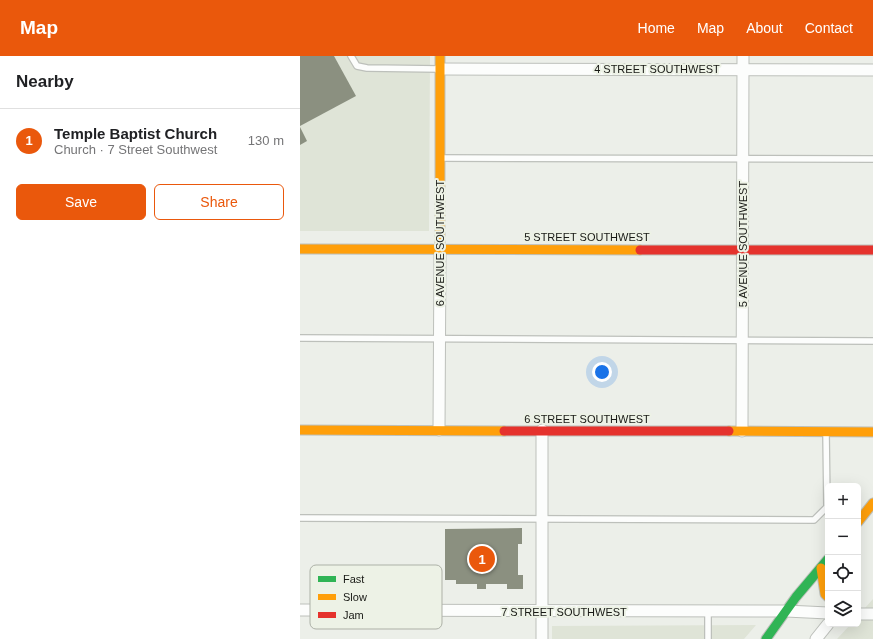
<!DOCTYPE html>
<meta charset="utf-8">
<style>
:root{--surface:#fff;--page:#f2f2f2;--text:#202124;--muted:#757577;--line:#e0e0e0;--accent:#ea580c}
body{margin:0;font-family:Arial,sans-serif;background:var(--page);color:var(--text)}
.controls{position:absolute;right:12px;bottom:12px;display:grid;overflow:hidden;border-radius:6px;box-shadow:0 4px 16px #0002}
.controls button{width:36px;height:36px;display:grid;place-items:center;padding:0;border:0;border-bottom:1px solid var(--line);background:var(--surface);color:var(--text);font:20px sans-serif}
.you{position:absolute;left:302px;top:316px;width:14px;height:14px;margin:-10px;border:3px solid #fff;border-radius:50%;background:#1a73e8;box-shadow:0 0 0 6px #1a73e833}
.badge{display:grid;place-items:center;width:26px;height:26px;border-radius:50%;background:var(--accent);color:#fff;font-size:13px;font-weight:700}
.pin{position:absolute;translate:-50% -50%;border:2px solid #fff;box-shadow:0 1px 4px #0006}
.list{margin:0;padding:0;list-style:none}
h2{display:flex;justify-content:space-between;align-items:center;height:52px;margin:0;padding:0 16px;font-size:17px}
h2 small{font-size:13px;font-weight:400;color:var(--muted)}
.list li{display:grid;grid-template-columns:26px 1fr auto;gap:12px;align-items:center;box-sizing:border-box;height:64px;padding:0 16px;border-top:1px solid var(--line)}
.list b{display:block;font-size:15px;white-space:nowrap}
.list p{margin:0;font-size:13px;white-space:nowrap;color:var(--muted)}
.list em{font-size:13px;font-style:normal;color:var(--muted)}
.actions{display:flex;gap:8px;padding:12px 16px}
.actions a{flex:1;padding:9px 0;border:1px solid var(--accent);border-radius:6px;text-align:center;font-size:14px;color:var(--accent)}
.actions .main{background:var(--accent);color:#fff}
.icon{flex:none;width:22px;height:22px;fill:none;stroke:currentColor;stroke-width:2;stroke-linecap:round;stroke-linejoin:round}
.map{position:relative;flex:none;width:573px;height:583px;overflow:hidden}
header{display:flex;align-items:center;gap:24px;box-sizing:border-box;height:56px;padding:0 20px;background:var(--accent);color:#fff}
header strong{font-size:19px}
nav{display:flex;gap:22px;margin-inline-start:auto;font-size:14px}
main{display:flex}
aside{flex:1;background:var(--surface)}
.map>svg:first-child{display:block}
</style>
<header>
<strong>Map</strong>
<nav><a>Home</a><a>Map</a><a>About</a><a>Contact</a></nav>
</header>
<main>
<aside>
<h2>Nearby<small></small></h2>
<ul class="list">
<li><span class="badge">1</span><div><b>Temple Baptist Church</b><p>Church · 7 Street Southwest</p></div><em>130 m</em></li>
</ul>
<div class="actions"><a class="main">Save</a><a>Share</a></div>
</aside>
<div class="map">
<svg width="573" height="583" viewBox="0 0 573 583">
<rect width="100%" height="100%" fill="#ecefe9"/>
<g fill="#dfe4d7">
<path d="M0,0H130L129,175H0Z"/>
<path d="M573,543V583H537L551,568H558V560Z"/>
<path d="M456,569L444,583H252V570Z"/>
</g>
<g fill="#8b9080">
<path d="M0,0H34L56,40L0,70Z"/>
<path d="M0,71L7,85L0,89Z"/>
<path d="M222,472V488H218V519H223V533H207V528H186V533H177V528H156V524H145V473Z"/>
</g>
<g fill="none" stroke-linecap="round" stroke-linejoin="round">
<defs>
<g id="lane">
<path d="M51,0L57,10L67,12L140,13"/>
<path d="M141,102L573,103"/>
<path d="M0,282L573,285"/>
<path d="M0,462L514,464L527,451L526,376"/>
<path d="M408,556V583"/>
</g>
<g id="street">
<path d="M140,13L573,14"/>
<path d="M139,374L140,192"/>
<path d="M442,375L443,0"/>
<path d="M0,554L486,555L528,557"/>
<path d="M558,558H573"/>
<path d="M242,583V374"/>
<path d="M516,583L528,568"/>
</g>
<path id="fast" d="M466,583L496,541L528,503"/>
<g id="slow">
<path d="M140,0V192"/>
<path d="M0,193L340,194"/>
<path d="M0,374L204,375"/>
<path d="M429,375L573,376"/>
<path d="M558,466L573,447"/>
<path d="M521,512L525,538L528,541"/>
</g>
<g id="jam">
<path d="M340,194H573"/>
<path d="M204,375H429"/>
</g>
</defs>
<use href="#lane" stroke="#bdc0bb" stroke-width="8"/>
<use href="#street" stroke="#bdc0bb" stroke-width="13"/>
<use href="#fast" stroke="#bdc0bb" stroke-width="11"/>
<use href="#slow" stroke="#bdc0bb" stroke-width="11"/>
<use href="#jam" stroke="#bdc0bb" stroke-width="11"/>
<use href="#lane" stroke="#fcfdfc" stroke-width="5.5"/>
<use href="#street" stroke="#fcfdfc" stroke-width="11"/>
<use href="#fast" stroke="#30b455" stroke-width="9"/>
<use href="#slow" stroke="#ff9f0a" stroke-width="9"/>
<use href="#jam" stroke="#e5322d" stroke-width="9"/>
</g>
<g text-anchor="middle" stroke-width="4" stroke-linejoin="round" paint-order="stroke">
<g font-size="11" fill="#181915" stroke="#edf2e6">
<text x="357" y="17">4 STREET SOUTHWEST</text>
<text x="287" y="185">5 STREET SOUTHWEST</text>
<text transform="translate(140 187) rotate(-90)" y="4">6 AVENUE SOUTHWEST</text>
<text transform="translate(443 188) rotate(-90)" y="4">5 AVENUE SOUTHWEST</text>
<text x="287" y="367">6 STREET SOUTHWEST</text>
<text x="264" y="560">7 STREET SOUTHWEST</text>
</g>
</g>
<rect x="10" y="509" width="132" height="64" rx="6" fill="#edf2e6" stroke="#adb1a7" stroke-width="1"/>
<rect x="18" y="520" width="18" height="6" fill="#30b455"/>
<rect x="18" y="538" width="18" height="6" fill="#ff9f0a"/>
<rect x="18" y="556" width="18" height="6" fill="#e5322d"/>
<g font-size="11" fill="#181915">
<text x="43" y="527">Fast</text>
<text x="43" y="545">Slow</text>
<text x="43" y="563">Jam</text>
</g>
</svg>
<div class="controls">
<button>+</button>
<button>−</button>
<button><svg class="icon" aria-label="locate" viewBox="0 0 24 24"><circle cx="12" cy="12" r="6"/><path d="M12 2v4M12 18v4M2 12h4M18 12h4"/></svg></button>
<button><svg class="icon" aria-label="layers" viewBox="0 0 24 24"><path d="M12 4l9 5-9 5-9-5zM3 14l9 5 9-5"/></svg></button>
</div>
<div class="you"></div>
<div class="pin badge" style="left:182px;top:503px">1</div>
</div>
</main>
